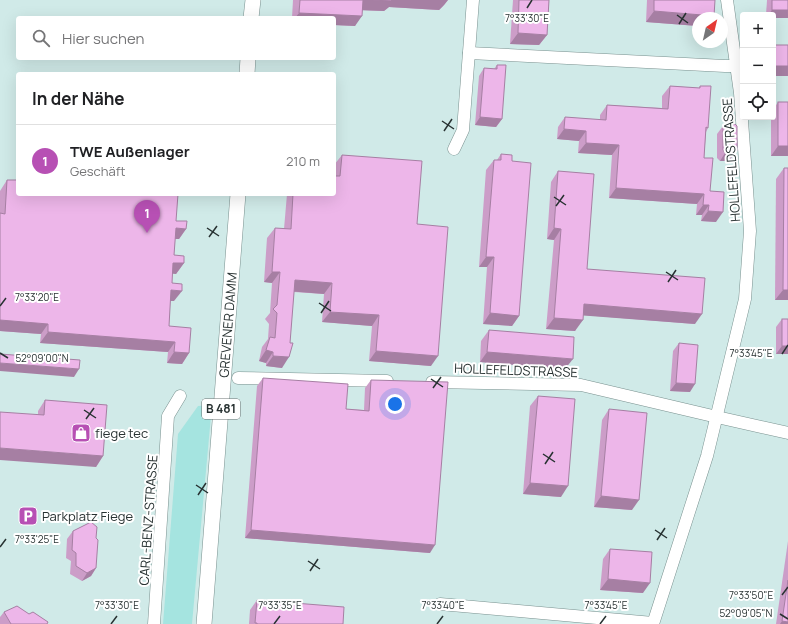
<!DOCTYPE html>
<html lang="de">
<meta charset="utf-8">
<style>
:root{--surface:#fff;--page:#f6f6f6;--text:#202124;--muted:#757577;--line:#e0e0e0;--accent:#b750b4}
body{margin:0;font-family:Manrope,sans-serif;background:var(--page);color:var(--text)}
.controls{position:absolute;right:12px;top:12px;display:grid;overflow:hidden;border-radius:4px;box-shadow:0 4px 16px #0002}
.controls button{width:36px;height:36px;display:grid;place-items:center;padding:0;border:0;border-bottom:1px solid var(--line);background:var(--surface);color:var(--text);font:20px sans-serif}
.compass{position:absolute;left:692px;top:12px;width:36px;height:36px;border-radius:50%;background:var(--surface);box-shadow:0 4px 16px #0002;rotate:34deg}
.you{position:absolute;left:395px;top:404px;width:14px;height:14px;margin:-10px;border:3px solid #fff;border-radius:50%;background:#1a73e8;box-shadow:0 0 0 6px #1a73e833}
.badge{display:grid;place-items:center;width:26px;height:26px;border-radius:50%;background:var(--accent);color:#fff;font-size:13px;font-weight:700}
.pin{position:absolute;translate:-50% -33px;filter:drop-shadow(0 1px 2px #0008)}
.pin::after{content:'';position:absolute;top:21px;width:14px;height:12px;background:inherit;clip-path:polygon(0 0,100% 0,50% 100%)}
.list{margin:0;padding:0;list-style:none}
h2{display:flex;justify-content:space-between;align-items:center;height:52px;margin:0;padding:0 16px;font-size:17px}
h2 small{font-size:13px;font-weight:400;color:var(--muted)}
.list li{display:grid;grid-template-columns:26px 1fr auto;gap:12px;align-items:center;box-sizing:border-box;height:72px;padding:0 16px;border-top:1px solid var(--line)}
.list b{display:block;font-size:15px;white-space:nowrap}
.list p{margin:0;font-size:13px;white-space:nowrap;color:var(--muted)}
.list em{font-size:13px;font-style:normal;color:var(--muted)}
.icon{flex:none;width:22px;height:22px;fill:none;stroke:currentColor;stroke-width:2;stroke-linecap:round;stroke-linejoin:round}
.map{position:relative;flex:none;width:788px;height:624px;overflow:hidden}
.search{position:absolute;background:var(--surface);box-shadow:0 4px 16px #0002;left:16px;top:16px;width:320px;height:44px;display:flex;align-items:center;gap:10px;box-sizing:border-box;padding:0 14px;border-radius:4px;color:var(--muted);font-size:15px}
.panel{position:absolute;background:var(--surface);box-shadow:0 4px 16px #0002;left:16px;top:72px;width:320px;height:124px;border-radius:4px}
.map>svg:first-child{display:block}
</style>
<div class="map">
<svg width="788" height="624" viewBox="0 0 788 624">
<rect width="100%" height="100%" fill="#d0eae8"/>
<path fill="#a5e4e0" d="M212,405L192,624H163L178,434L198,406Z"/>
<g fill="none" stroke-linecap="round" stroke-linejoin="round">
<defs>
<g id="minor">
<path d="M469,53L725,66H736"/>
<path d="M454,149L463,130L473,0"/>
<path d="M238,378L387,381"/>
<path d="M432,382L581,385L717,417L788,433"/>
<path d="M440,604L653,623"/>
<path d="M154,624L168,416L180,396"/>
<path d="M653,624L707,456L745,299L750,231L740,93L727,0"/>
</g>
<g id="major">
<path d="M251,18L253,0"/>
<path d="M247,74L248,58"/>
<path id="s1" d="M204,624L238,194"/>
</g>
</defs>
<use href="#minor" stroke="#79918f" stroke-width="13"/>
<use href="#major" stroke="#79918f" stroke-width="16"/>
<use href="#minor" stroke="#fff" stroke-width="12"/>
<use href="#major" stroke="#fff" stroke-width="15"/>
</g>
<g fill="#cc9dc8">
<path d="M293,0H448L444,5L439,10L389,7L384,11L362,10L355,26L334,25V18H292Z"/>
<path d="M513,0H549L547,35L539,45L510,44Z"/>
<path d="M647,0H715L698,18V26L646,22Z"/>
<path d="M767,0H788L773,15H766Z"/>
<path d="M774,45H788L773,76V46Z"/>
<path d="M497,65L502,119L496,127L475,125L479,76L484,68L494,69Z"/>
<path d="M670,86L699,88L700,86L708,128L706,132L704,158L716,222L701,221L702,215H696L697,204L609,198L612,155L578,153L579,141L557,139L558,127L565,117L600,120V115L607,105L662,108V96Z"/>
<path d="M778,102H788V156H771V117H773V110Z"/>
<path d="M723,126L731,159L729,161H720L717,158V134Z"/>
<path d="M501,154L512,161L519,316L512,326L483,324L487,267H479L486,170L494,160H497Z"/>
<path d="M342,155L417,224L431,366L369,361L372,326L322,322L324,294L294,292L282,368L266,366V363L259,361L262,347L268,339L269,324L265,319L270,313L272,283L264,282L267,238L275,228L284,229L287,194H334V165Z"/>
<path d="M784,168L788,300H775L776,179Z"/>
<path d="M558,171L587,269L695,324L583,315L575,331L546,329L554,240L547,239L551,182Z"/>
<path d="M7,180L176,221L186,229L179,239H175L174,255L184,263L176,274L172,273V283L174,301H170L169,326L189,353L182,364L167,363L168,352L40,343L41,334L0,331V191Z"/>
<path d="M782,319H788V354H776V327Z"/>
<path d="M489,330L565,369L480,362L481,341Z"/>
<path d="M679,343L690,392L670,391L673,351Z"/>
<path d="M263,378L346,409L364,410L365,388L371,380L430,553L245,538L257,386Z"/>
<path d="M538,396L561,497L523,494L530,406Z"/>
<path d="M45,400L103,456L96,467L38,415V411Z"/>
<path d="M609,409L632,510L594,507L602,420Z"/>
<path d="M73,531L96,538V568L91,576L82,581L70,574L71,561L66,558L67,539Z"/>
<path d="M788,541V624H776Z"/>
<path d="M610,549L643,593L600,590L603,559Z"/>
<path d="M257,600L343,624H249L250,610Z"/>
<path d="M4,612L29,614L47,624H0V617Z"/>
</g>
<g fill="#a67fa3">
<path d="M362,0H448L444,5L439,10L389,7L384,11L355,10Z"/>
<path d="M772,10H788V18H773V15H768Z"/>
<path d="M654,11L714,16L712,18H698V26L646,22Z"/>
<path d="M299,13L362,16L355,26L334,25V18H295Z"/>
<path d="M518,33L547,35L539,45L510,44Z"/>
<rect x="773" y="66" width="15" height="10"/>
<path d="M480,117L502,119L496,127L475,125Z"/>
<path d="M564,129L586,131L579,141L557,139Z"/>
<path d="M586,143L619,145L612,155L578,153Z"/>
<path d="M778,146H788V156H771Z"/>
<path d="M737,151L729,161H720L725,153Z"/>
<path d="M616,188L704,194L697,204L609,198Z"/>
<path d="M703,205H709L702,215H696Z"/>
<path d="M708,211L723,212L716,222L701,221Z"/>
<path d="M176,228L186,229L179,239H168Z"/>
<path d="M554,228L561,229L554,240L547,239Z"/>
<path d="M486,257H494L487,267H479Z"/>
<path d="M173,263H184L176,274L166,273Z"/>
<path d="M272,272H280L272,283L264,282Z"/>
<path d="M295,280L332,283L324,294L287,291Z"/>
<path d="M171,290L182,291L174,301H164Z"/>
<path d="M783,290H788V300H775Z"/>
<path d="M584,304L702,314L695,324L577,315Z"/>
<path d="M330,312L379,315L372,326L322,322Z"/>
<path d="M490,313L519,316L512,326L483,324Z"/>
<path d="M554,318L583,320L575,331L546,329Z"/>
<path d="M0,320L48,324L41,334L0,331Z"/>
<path d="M48,332L175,342L168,352L40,343Z"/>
<path d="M782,346H788V354H776Z"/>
<path d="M266,350L273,352L266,363L259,361Z"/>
<path d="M376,351L438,356L431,366L369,361Z"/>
<path d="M174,352L189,353L182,364L167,363Z"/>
<path d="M487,352L573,359L565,369L480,362Z"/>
<path d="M273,356L289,357L282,368L266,366Z"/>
<path d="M0,363L79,369L74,377L0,371Z"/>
<path d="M676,383L695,384L690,392L670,391Z"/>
<path d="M0,448L103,456L96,467L0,460Z"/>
<path d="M530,483L568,486L561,497L523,494Z"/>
<path d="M601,496L639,500L632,510L594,507Z"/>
<path d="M251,530L435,545L430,553L245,538Z"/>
<path d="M96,568L91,576L82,581L87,573Z"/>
<path d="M608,579L650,583L643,593L600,590Z"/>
<path d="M782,621L788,622V624H780Z"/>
</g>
<g fill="#edb6e9" stroke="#a67fa3">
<path d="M300,0H363L362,16L299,13Z"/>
<path d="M372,0H392L391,1Z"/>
<path d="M519,0H549L547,35L518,33Z"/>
<path d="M654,0H715L714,16L654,11Z"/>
<rect x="772" y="0" width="16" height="10"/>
<path d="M774,45H788V66H773Z"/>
<path d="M497,65H506L502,119L480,117L484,68L497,69Z"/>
<path d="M670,86L700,88V86H711L708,128L706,127L704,158H713L710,191L724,192L723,212L708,211L709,205H703L704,194L616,188L619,145L586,143V131L564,129L565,117L606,120L607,105L668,109Z"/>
<rect x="778" y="102" width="10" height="44"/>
<path d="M725,124H735L737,126V151L734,153H725L723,150V126Z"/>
<path d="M501,154L512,155V161L531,163L519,316L490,313L494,257H486L494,160H501Z"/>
<path d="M342,155L422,161L417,224L448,227L438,356L376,351L379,315L330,312L332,283L295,280L290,343H293L289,357L273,356V352L266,350L270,337L275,338L277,313L273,309L277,305L280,272H272L275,228L291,229L293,194H334V176H340Z"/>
<path d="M784,168H788V290H783Z"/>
<path d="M558,171L594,174L587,269L705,278L702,314L584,304L583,320L554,318L561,229L554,228Z"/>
<path d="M7,180H18V194H178L176,221H187L186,229L176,228L174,255L184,256V263H173L172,283L182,284V291L171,290L169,326L191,328L189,353L174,352L175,342L48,332V324L0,320V213L5,214Z"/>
<rect x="782" y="319" width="6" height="27"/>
<path d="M489,330L574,337L573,359L487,352Z"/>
<path d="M679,343L698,345L695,384L676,383Z"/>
<path d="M0,354L80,360L79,369L0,363Z"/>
<path d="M263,378L348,384L346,409L369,411L371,380L448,382L435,545L251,530Z"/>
<path d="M538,396L575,399L568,486L530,483Z"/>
<path d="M45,400L107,405L103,456L0,448V412L44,415Z"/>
<path d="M609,409L647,413L639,500L601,496Z"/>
<path d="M91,522L97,527L96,538L98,540L96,568L87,573L76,566V553L72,550L73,531Z"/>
<path d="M610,549L652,552L650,583L608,579Z"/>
<path d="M788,580V622L782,621Z"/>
<path d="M257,600L344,607L343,624H257V623H255Z"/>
<path d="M17,606L29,614L33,612L48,622L47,624H11L4,612Z"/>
</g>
<path fill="none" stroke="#283232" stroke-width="1.5" d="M527,8L532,0M677,15L688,23M679,24L686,13M442,121L454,129M444,131L452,119M554,197L566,205M556,206L564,195M207,228L219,236M209,237L217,226M666,272L678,280M668,282L676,270M319,303L331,311M0,306L6,298M321,313L329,301M0,353L8,358M782,354L788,345M431,379L443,387M433,388L441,377M84,410L96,418M86,419L94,408M543,454L555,462M545,464L553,452M196,485L208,493M198,495L206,483M655,530L667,538M657,540L665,528M0,547L6,539M308,561L320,569M310,571L318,559M782,595L788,587M780,614L788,619M111,624L117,616M274,624L280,616M437,624L443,616M600,624L606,616"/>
<defs>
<symbol id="shop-square" viewBox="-11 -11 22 22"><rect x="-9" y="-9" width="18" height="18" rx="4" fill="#b750b4" stroke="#fff"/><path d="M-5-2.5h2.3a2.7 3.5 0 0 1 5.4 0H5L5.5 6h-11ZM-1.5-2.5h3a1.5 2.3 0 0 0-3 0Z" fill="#fff"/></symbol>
<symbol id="parking-square" viewBox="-11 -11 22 22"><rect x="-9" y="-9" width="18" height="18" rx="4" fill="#b750b4" stroke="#fff"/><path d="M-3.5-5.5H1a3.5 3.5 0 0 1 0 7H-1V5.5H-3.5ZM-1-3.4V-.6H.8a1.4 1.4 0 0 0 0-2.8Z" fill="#fff"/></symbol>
</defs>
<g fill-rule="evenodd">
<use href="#shop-square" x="70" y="422" width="22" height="22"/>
<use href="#parking-square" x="17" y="505" width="22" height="22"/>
</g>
<g text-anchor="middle" stroke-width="4" stroke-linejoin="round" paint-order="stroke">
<rect fill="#fff" stroke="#687070" stroke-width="1" x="202" y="399" width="38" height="20" rx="3"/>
<g font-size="12" font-weight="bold" fill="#283232">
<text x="221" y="413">B 481</text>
</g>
<g font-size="13" fill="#283232" stroke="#fff">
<text transform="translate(731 160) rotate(-94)" y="5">HOLLEFELDSTRASSE</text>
<text dy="5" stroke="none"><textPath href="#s1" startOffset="300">GREVENER DAMM</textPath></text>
<text transform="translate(516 370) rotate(2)" y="5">HOLLEFELDSTRASSE</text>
<text transform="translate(148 520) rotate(-86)" y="5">CARL-BENZ-STRASSE</text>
</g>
<g font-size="13" fill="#283232" stroke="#fff" text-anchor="start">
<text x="95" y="438">fiege tec</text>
<text x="42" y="521">Parkplatz Fiege</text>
</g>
</g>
<g font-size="10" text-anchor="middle" fill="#283232" stroke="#fff" stroke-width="4" stroke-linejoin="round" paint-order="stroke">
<text x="527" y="22">7°33'30"E</text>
<text x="37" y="301">7°33'20"E</text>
<text x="751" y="357">7°33'45"E</text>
<text x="42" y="362">52°09'00"N</text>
<text x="37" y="543">7°33'25"E</text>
<text x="751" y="599">7°33'50"E</text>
<text x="117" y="609">7°33'30"E</text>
<text x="280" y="609">7°33'35"E</text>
<text x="443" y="609">7°33'40"E</text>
<text x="606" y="609">7°33'45"E</text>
<text x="746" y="617">52°09'05"N</text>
</g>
</svg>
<div class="controls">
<button>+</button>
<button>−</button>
<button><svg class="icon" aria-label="locate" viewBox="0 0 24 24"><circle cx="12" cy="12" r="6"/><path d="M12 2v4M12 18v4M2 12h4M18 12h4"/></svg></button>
</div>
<svg class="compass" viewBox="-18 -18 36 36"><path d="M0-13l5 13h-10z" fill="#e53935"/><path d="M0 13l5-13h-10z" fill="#757577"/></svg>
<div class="you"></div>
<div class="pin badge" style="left:147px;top:233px">1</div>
<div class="search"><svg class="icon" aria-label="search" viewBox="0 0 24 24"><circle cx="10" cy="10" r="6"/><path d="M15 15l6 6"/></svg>Hier suchen</div>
<section class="panel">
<h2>In der Nähe<small></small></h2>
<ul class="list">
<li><span class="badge">1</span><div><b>TWE Außenlager</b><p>Geschäft</p></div><em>210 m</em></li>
</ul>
</section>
</div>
